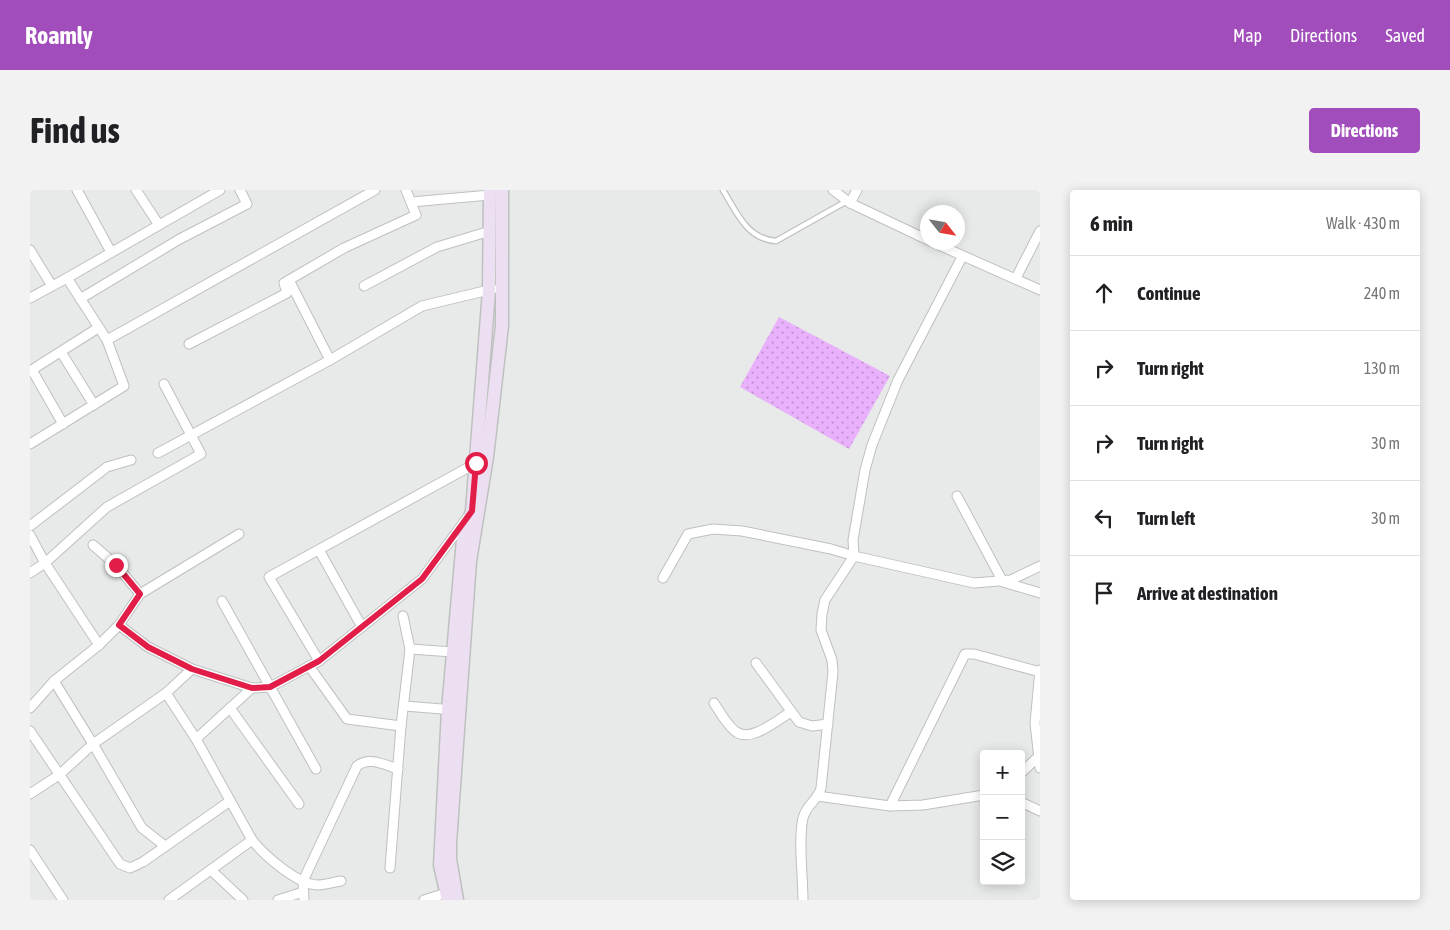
<!DOCTYPE html>
<meta charset="utf-8">
<style>
:root{--surface:#fff;--page:#f2f2f2;--text:#202124;--muted:#757577;--line:#e0e0e0;--accent:#a14dbb}
body{margin:0;font-family:"Asap Condensed",sans-serif;background:var(--page);color:var(--text)}
.controls{position:absolute;right:15px;bottom:15px;display:grid;overflow:hidden;border-radius:5px;box-shadow:0 2px 12px #0003}
.controls button{width:45px;height:45px;display:grid;place-items:center;padding:0;border:0;border-bottom:1px solid var(--line);background:var(--surface);color:var(--text);font:25px sans-serif}
.compass{position:absolute;left:890px;top:15px;width:45px;height:45px;border-radius:50%;background:var(--surface);box-shadow:0 2px 12px #0003;rotate:121deg}
.stop{position:absolute;width:15px;height:15px;margin:-11px;border:4px solid #e11d48;border-radius:50%;background:#fff}
.stop.end{background:#e11d48;border-color:#fff;box-shadow:0 1px 5px #0008}
.list{margin:0;padding:0;list-style:none}
h2{display:flex;justify-content:space-between;align-items:center;height:65px;margin:0;padding:0 20px;font-size:21px}
h2 small{font-size:16px;font-weight:400;color:var(--muted)}
.list li{display:grid;grid-template-columns:32px 1fr auto;gap:15px;align-items:center;box-sizing:border-box;height:75px;padding:0 20px;border-top:1px solid var(--line)}
.list b{display:block;font-size:19px;white-space:nowrap}
.list em{font-size:16px;font-style:normal;color:var(--muted)}
.icon{flex:none;width:28px;height:28px;fill:none;stroke:currentColor;stroke-width:2;stroke-linecap:round;stroke-linejoin:round}
.map{position:relative;flex:none;width:1010px;height:710px;overflow:hidden;border-radius:5px}
header{display:flex;align-items:center;gap:30px;box-sizing:border-box;height:70px;padding:0 25px;background:var(--accent);color:#fff}
header strong{font-size:24px}
nav{display:flex;gap:28px;margin-inline-start:auto;font-size:18px}
.intro{display:flex;align-items:center;justify-content:space-between;box-sizing:border-box;height:120px;padding:0 30px}
h1{margin:0;font-size:35px}
.button{padding:12px 22px;border-radius:5px;background:var(--accent);color:#fff;font-size:18px;font-weight:700}
main{display:flex;gap:30px;padding:0 30px}
aside{flex:1;background:var(--surface);border-radius:5px;box-shadow:0 2px 12px #0003}
.map>svg:first-child{display:block}
</style>
<header>
<strong>Roamly</strong>
<nav><a>Map</a><a>Directions</a><a>Saved</a></nav>
</header>
<div class="intro"><h1>Find us</h1><a class="button">Directions</a></div>
<main>
<div class="map">
<svg width="1010" height="710" viewBox="0 0 1010 710">
<defs>
<pattern id="park-dots" width="8" height="8" patternUnits="userSpaceOnUse" patternTransform="scale(1.25)"><rect width="8" height="8" fill="#e9b0fc"/><path d="M2 2h.1M6 6h.1" fill="none" stroke="#be90cd" stroke-width="1.8" stroke-linecap="round"/></pattern>
</defs>
<rect width="100%" height="100%" fill="#e7eae8"/>
<path fill="url(#park-dots)" d="M749,127L860,186L819,259L710,197Z"/>
<g fill="none" stroke-linecap="round" stroke-linejoin="round">
<defs>
<path id="lane" d="M693,0C707,23 717,49 746,51L817,11"/>
<g id="street">
<path d="M47,0L81,62"/>
<path d="M106,0L129,35"/>
<path d="M190,0L37,88L77,150L345,0"/>
<path d="M803,0L820,13L898,50"/>
<path d="M381,12L460,5"/>
<path d="M820,13L827,0"/>
<path d="M902,52L1010,100"/>
<path d="M0,60L22,96"/>
<path d="M986,88L1010,41"/>
<path d="M259,90L300,170"/>
<path d="M334,96L407,57L460,41"/>
<path d="M0,108L37,88"/>
<path d="M50,109L148,50L217,14L210,0"/>
<path d="M159,154L257,103L254,93L259,90L314,58L386,25L376,0"/>
<path d="M31,162L64,215"/>
<path d="M2,180L33,234"/>
<path d="M0,181L68,138"/>
<path d="M0,254L94,196L77,150"/>
<path d="M128,263L300,170L392,116L463,99"/>
<path d="M927,306L973,392L1010,403"/>
<path d="M0,336L77,277L101,270"/>
<path d="M0,345L15,373L69,455L24,491L63,554L136,503L162,479"/>
<path d="M63,355L86,375L110,404"/>
<path d="M289,360L332,437"/>
<path d="M0,383L15,373L77,317L171,264L134,194"/>
<path d="M633,388L658,344L683,339L712,341L801,359L824,366L944,393L981,390L1010,376"/>
<path d="M192,411L286,579"/>
<path d="M89,435L118,457L162,479L222,498L240,497L289,471L392,389L437,328"/>
<path d="M69,455L89,435L110,404L209,344"/>
<path d="M380,459L423,462"/>
<path d="M289,471L239,387L448,272"/>
<path d="M726,473L769,532L782,536L798,534"/>
<path d="M279,476L317,529L371,536"/>
<path d="M1010,480L1005,533L1010,578"/>
<path d="M136,503L166,549L222,650C235,666 267,694 287,695C295,695 304,692 311,691"/>
<path d="M684,513C690,522 696,534 705,541C720,554 747,530 761,522"/>
<path d="M375,516L424,520"/>
<path d="M0,518L24,491"/>
<path d="M200,518L269,614"/>
<path d="M0,541L90,674L100,678L113,672L200,611"/>
<path d="M166,549L222,498"/>
<path d="M991,583L1008,567"/>
<path d="M0,604L29,585L63,554L112,638L135,656"/>
<path d="M787,606L860,616L893,615L954,605"/>
<path d="M991,612L1010,621"/>
<path d="M860,616L935,464H944L1010,482"/>
<path d="M0,660L33,710"/>
<path d="M360,678L371,536L380,459L373,426"/>
<path d="M182,681L213,710"/>
<path d="M139,710L222,650"/>
<path d="M248,710L273,702"/>
<path d="M274,710L273,691L327,576C339,566 355,575 368,579"/>
<path d="M394,710L416,703"/>
<path d="M773,710C773,687 768,649 773,628C776,615 788,610 791,598L803,482L802,470L791,440L792,424L795,410L824,366L823,350L835,280L842,255L868,190L932,67"/>
</g>
<g id="secondary">
<path d="M418,710L410,675L418,520L433,349L442,321L459,100L460,0"/>
<path d="M427,710L420,669V653L440,371L457,267L472,136V0"/>
</g>
</defs>
<use href="#lane" stroke="#bec1bf" stroke-width="7"/>
<use href="#street" stroke="#bec1bf" stroke-width="11"/>
<use href="#secondary" stroke="#bec1bf" stroke-width="15"/>
<use href="#lane" stroke="#fff" stroke-width="4.5"/>
<use href="#street" stroke="#fff" stroke-width="9"/>
<use href="#secondary" stroke="#ecdff1" stroke-width="12"/>
</g>
<g fill="none" stroke-linecap="round" stroke-linejoin="round">
<path stroke="#e11d48" stroke-width="6" d="M86,375L110,404L89,435L118,457L162,479L222,498L240,497L289,471L392,389L442,321L446,273"/>
</g>
</svg>
<div class="controls">
<button>+</button>
<button>−</button>
<button><svg class="icon" aria-label="layers" viewBox="0 0 24 24"><path d="M12 4l9 5-9 5-9-5zM3 14l9 5 9-5"/></svg></button>
</div>
<svg class="compass" viewBox="-18 -18 36 36"><path d="M0-13l5 13h-10z" fill="#e53935"/><path d="M0 13l5-13h-10z" fill="#757577"/></svg>
<div class="stop" style="left:446px;top:273px"></div>
<div class="stop end" style="left:86px;top:375px"></div>
</div>
<aside>
<h2>6 min<small>Walk · 430 m</small></h2>
<ul class="list">
<li><svg class="icon" aria-label="ahead" viewBox="0 0 24 24"><path d="M12 20V5M6 11l6-6 6 6"/></svg><div><b>Continue</b></div><em>240 m</em></li>
<li><svg class="icon" aria-label="right" viewBox="0 0 24 24"><path d="M7 20v-9h11M14 6l5 5-5 5"/></svg><div><b>Turn right</b></div><em>130 m</em></li>
<li><svg class="icon" aria-label="right" viewBox="0 0 24 24"><path d="M7 20v-9h11M14 6l5 5-5 5"/></svg><div><b>Turn right</b></div><em>30 m</em></li>
<li><svg class="icon" aria-label="left" viewBox="0 0 24 24"><path d="M17 20v-9H6M10 6l-5 5 5 5"/></svg><div><b>Turn left</b></div><em>30 m</em></li>
<li><svg class="icon" aria-label="arrive" viewBox="0 0 24 24"><path d="M6 21V4h12l-3 4 3 4H6"/></svg><div><b>Arrive at destination</b></div></li>
</ul>
</aside>
</main>
